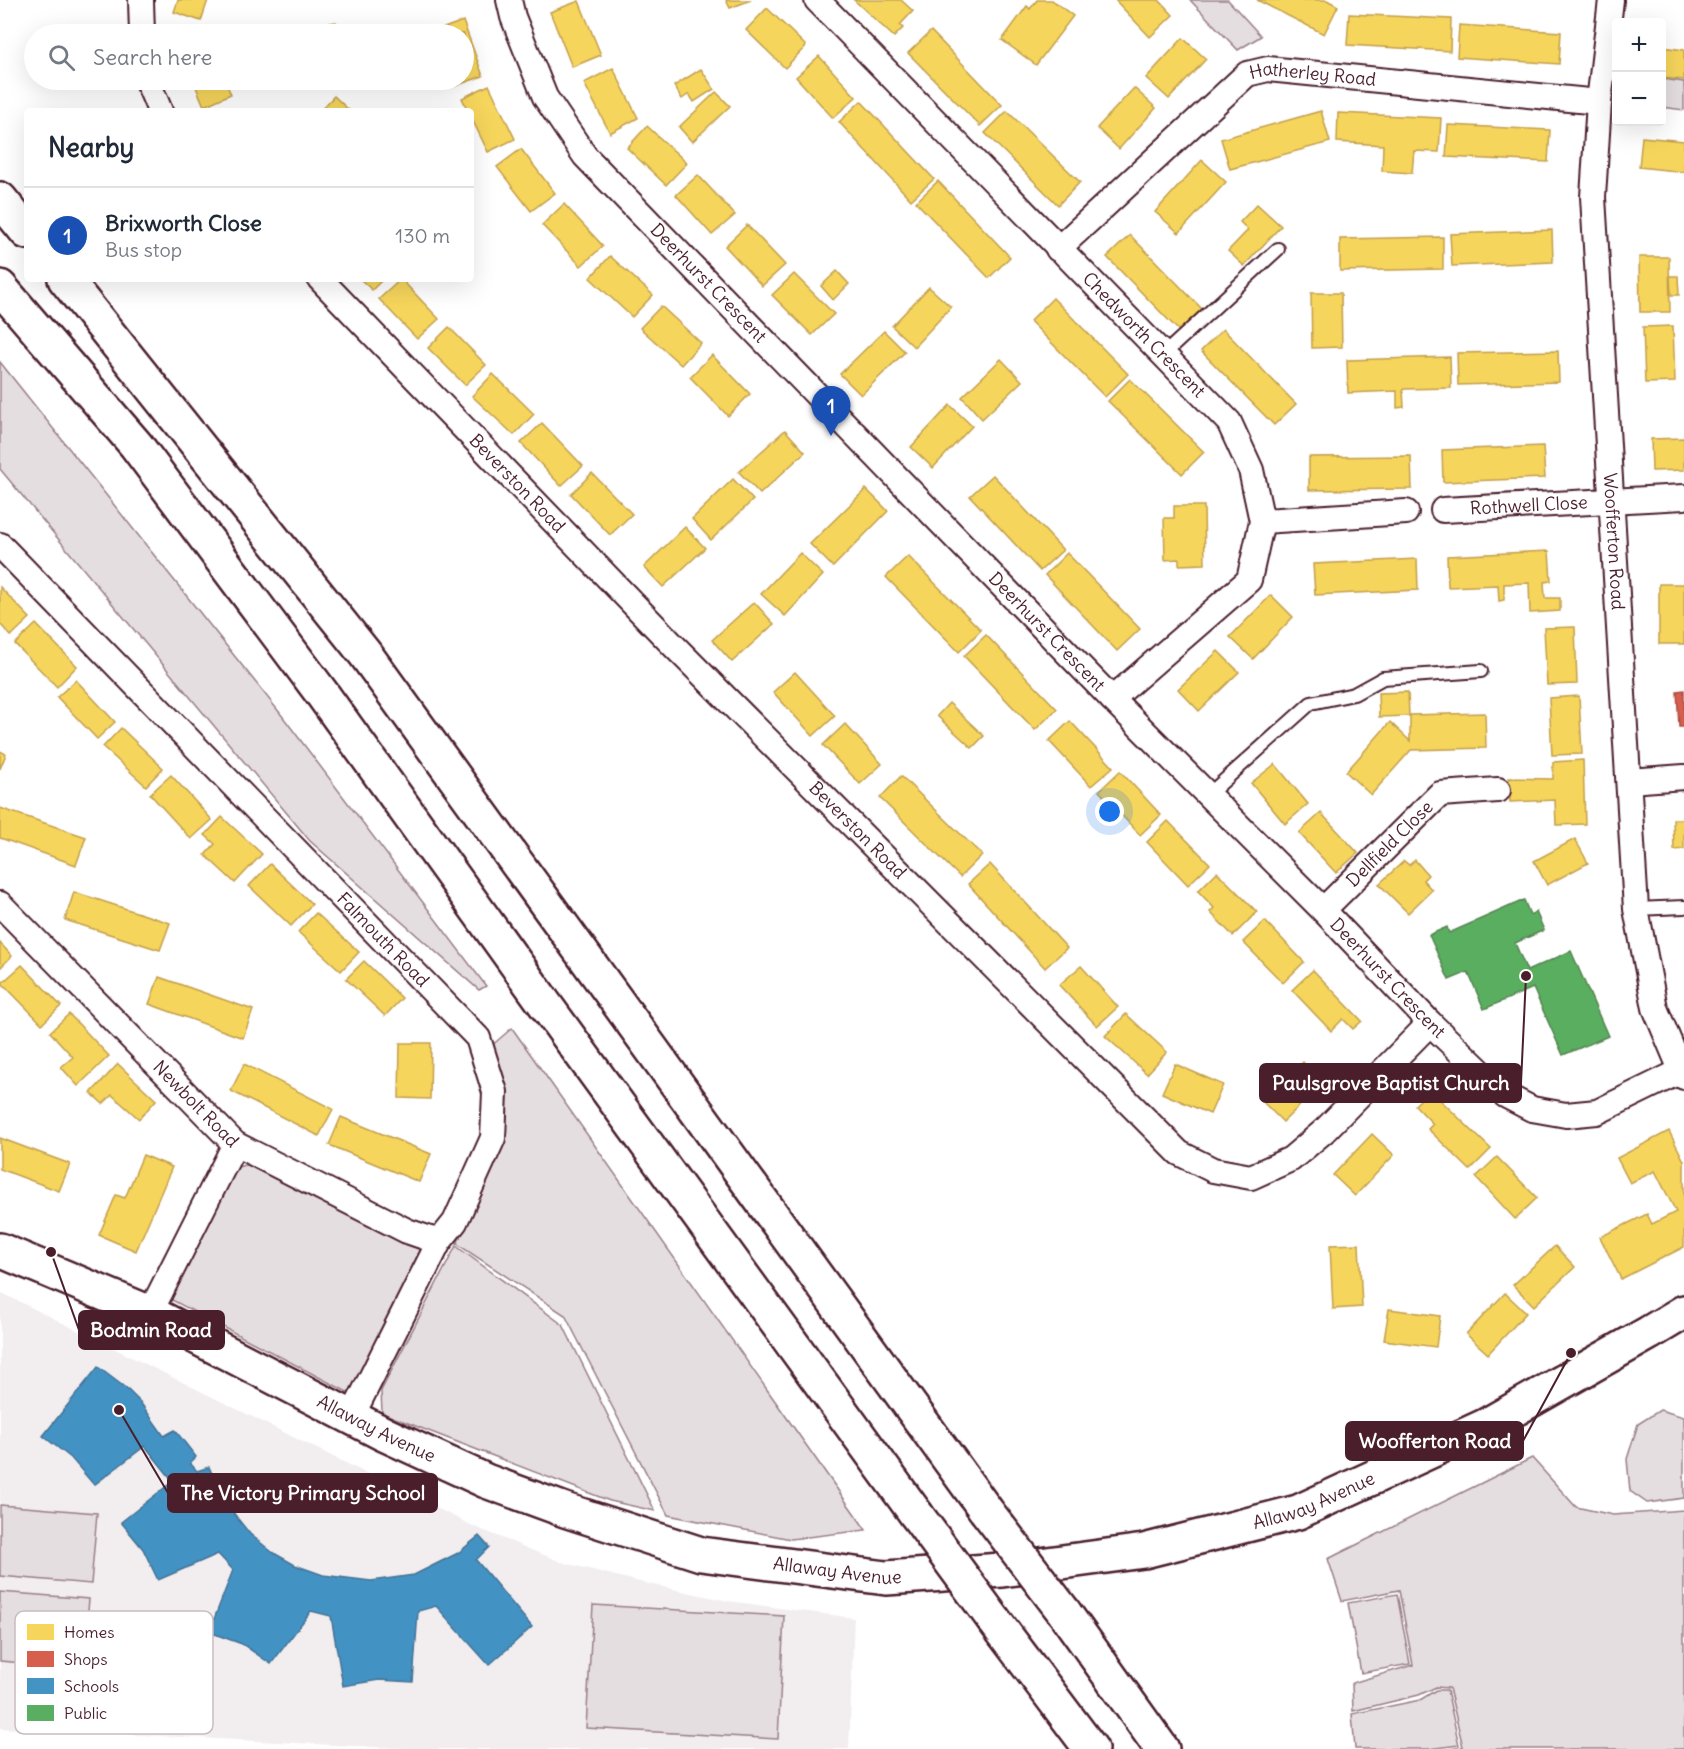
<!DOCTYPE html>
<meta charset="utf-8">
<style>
:root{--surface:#fff;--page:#f6f6f7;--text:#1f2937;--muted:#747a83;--line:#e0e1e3;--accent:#4a1f2b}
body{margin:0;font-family:Delius,sans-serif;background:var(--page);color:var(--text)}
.controls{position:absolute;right:18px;top:18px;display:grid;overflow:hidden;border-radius:6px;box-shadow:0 6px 24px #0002}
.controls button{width:54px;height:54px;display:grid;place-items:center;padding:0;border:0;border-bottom:2px solid var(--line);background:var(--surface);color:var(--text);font:30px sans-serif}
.you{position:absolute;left:1110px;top:812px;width:21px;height:21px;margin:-15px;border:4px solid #fff;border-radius:50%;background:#1a73e8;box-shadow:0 0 0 9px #1a73e833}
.badge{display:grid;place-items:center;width:39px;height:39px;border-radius:50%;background:var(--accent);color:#fff;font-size:20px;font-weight:700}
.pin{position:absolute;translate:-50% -50px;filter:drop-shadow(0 2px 3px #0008)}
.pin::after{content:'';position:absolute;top:32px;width:21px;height:18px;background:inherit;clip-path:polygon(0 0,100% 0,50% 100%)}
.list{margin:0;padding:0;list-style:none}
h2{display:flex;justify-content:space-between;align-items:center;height:78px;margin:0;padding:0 24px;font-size:26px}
h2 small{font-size:20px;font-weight:400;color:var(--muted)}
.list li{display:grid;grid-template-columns:39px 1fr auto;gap:18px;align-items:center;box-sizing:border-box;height:96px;padding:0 24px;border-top:2px solid var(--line)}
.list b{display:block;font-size:22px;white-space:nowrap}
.list p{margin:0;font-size:20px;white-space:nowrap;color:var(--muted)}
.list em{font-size:20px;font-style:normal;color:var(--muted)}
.icon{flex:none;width:33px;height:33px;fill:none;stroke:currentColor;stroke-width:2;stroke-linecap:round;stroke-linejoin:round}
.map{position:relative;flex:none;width:1684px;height:1749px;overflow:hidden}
.search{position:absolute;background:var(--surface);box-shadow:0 6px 24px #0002;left:24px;top:24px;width:450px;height:66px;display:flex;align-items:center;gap:15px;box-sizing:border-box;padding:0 21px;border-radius:33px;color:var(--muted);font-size:22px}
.panel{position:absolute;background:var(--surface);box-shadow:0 6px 24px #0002;left:24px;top:108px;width:450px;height:174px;border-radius:6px}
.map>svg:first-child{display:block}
</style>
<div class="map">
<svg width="1684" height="1749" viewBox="0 0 1684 1749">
<rect width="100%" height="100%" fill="#fff"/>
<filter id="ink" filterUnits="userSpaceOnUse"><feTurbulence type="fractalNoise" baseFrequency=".0167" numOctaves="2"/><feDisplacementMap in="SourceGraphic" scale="12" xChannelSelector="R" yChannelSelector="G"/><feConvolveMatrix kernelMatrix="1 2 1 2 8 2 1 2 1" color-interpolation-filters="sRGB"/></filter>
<g filter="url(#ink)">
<path fill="#f2eeef" d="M0,1292L475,1527L561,1562L640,1582L728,1601L854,1618L849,1749H413L0,1728Z"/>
<g fill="#e5dee0" stroke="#987e86" stroke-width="1.5">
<path d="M1190,0H1228L1261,36L1238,50Z"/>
<path d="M1662,79L1684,82V110L1662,107Z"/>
<path d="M0,362L280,713L486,986L479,990L310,841L0,469Z"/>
<path d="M512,1028L866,1530L791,1539L668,1515L565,1315L457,1244L499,1150L490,1047Z"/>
<path d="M252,1163L423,1251L353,1395L170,1299L238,1167Z"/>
<path d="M456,1246L563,1325L655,1511L610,1501L382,1413L381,1391Z"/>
<path d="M1660,1410L1684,1417V1498L1647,1503L1630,1491L1627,1459L1638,1424Z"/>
<path d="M1532,1458L1576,1507L1613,1515L1684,1510V1749H1451L1463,1747L1449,1688L1436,1687L1419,1695L1353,1711L1352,1683L1413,1665L1399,1590L1342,1601L1328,1559Z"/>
<path d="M0,1505L97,1513L91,1584L0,1576Z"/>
<path d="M0,1592L89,1599L83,1668L0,1661Z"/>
<path d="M1397,1594L1410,1664L1361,1673L1348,1603Z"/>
<path d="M593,1605L784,1616L778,1739L586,1728Z"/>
<path d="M1436,1690H1447L1459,1745L1429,1749H1355L1352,1714L1420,1700Z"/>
</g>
<g fill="#f6d55c" stroke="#c29e4d" stroke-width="1.5">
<path d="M178,0H208L201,21L174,12Z"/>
<path d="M726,0H751L730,8Z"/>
<path d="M854,0H901L913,11L900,25L903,28L894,37Z"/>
<path d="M1037,0H1052L1073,16L1036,65L1002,40L1027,6L1030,9Z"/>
<path d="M1115,0H1159L1173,15L1150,37Z"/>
<path d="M1257,0H1327L1338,6L1324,34Z"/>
<path d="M579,1L601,55L572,67L550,12Z"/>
<path d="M767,8L806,46L785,68L746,30Z"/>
<path d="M1349,14L1451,19L1450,51L1347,45Z"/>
<path d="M463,21L483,76L455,86L453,80H464V34H437L436,31Z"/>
<path d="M336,22L338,34H317L315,25Z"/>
<path d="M1459,25L1561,32L1559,64L1457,57Z"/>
<path d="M931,31L1002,105L980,126L908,53Z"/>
<path d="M1183,38L1206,59L1169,99L1146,78Z"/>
<path d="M1662,47L1684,50V80L1662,78Z"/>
<path d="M819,56L856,97L833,118L796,77Z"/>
<path d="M613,68L638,118L610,133L584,83Z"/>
<path d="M701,69L714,89L694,102L689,94L682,99L674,86Z"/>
<path d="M193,80H224L231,94L204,106Z"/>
<path d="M489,85L515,139L488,152L471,117V111H468L462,98Z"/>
<path d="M1134,88L1156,108L1119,149L1097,128Z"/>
<path d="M716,92L730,106L692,142L679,127Z"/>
<path d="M334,96L350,111H320Z"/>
<path d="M861,101L934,179L911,200L839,122Z"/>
<path d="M1007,111L1080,182L1058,205L985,133Z"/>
<path d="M1321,111L1330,142L1230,169L1221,139Z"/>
<path d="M1338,113L1441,118L1439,152L1414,151L1412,173L1382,171L1383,145L1337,142Z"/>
<path d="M1448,125L1550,130L1548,162L1446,157Z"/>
<path d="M647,126L687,163L666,185L627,148Z"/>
<path d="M1642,137L1684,141V172L1639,167Z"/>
<path d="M521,149L555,193L531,211L497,167Z"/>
<path d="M1202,160L1226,182L1179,233L1155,212Z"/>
<path d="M698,175L735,215L712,235L676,195Z"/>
<path d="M938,181L1010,257L989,278L916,202Z"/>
<path d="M564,204L603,246L581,266L542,225Z"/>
<path d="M1257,204L1281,226L1244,266L1228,251L1248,230L1240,222Z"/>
<path d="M747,225L785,265L762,286L725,246Z"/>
<path d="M1552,230L1553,262L1452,266L1450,234Z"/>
<path d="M1130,235L1202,309L1179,331L1107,257Z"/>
<path d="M1443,237V269L1340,271V239Z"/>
<path d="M610,256L653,295L632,317L590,278Z"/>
<path d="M1639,257H1669L1670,312H1640Z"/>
<path d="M837,271L849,284L833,300L821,286Z"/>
<path d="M794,274L834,314L812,335L772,295Z"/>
<path d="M1670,276H1678L1679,295H1671Z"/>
<path d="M360,279H383L372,290Z"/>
<path d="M401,279L439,319L417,339L379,299Z"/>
<path d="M929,287L951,307L914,347L892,326Z"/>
<path d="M1311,293H1341L1342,347L1312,348Z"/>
<path d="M1053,298L1128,374L1105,397L1030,321Z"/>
<path d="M661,306L701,343L681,365L640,328Z"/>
<path d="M1673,326L1675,382L1645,383L1643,327Z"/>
<path d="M449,327L486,365L465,385L428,348Z"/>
<path d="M1223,329L1296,404L1274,425L1201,351Z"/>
<path d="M884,331L905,352L861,395L840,374Z"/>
<path d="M1558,351L1559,382L1458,385L1457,353Z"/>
<path d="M712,355L750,394L728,416L690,377Z"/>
<path d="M1450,357L1451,388L1403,389L1404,407L1397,408V391L1348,393L1347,360Z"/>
<path d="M1001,359L1022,381L982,419L962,397Z"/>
<path d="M493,374L534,414L514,435L472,396Z"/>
<path d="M1130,379L1204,452L1182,474L1108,401Z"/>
<path d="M950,405L972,426L933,468L911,447Z"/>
<path d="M542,423L583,466L561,486L521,443Z"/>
<path d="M785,430L805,452L760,494L739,472Z"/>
<path d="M1684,438V470L1652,471L1651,439Z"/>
<path d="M1543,446L1545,478L1443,482L1442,450Z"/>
<path d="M1411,456L1412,489L1309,490V457Z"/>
<path d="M592,473L632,514L610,535L571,494Z"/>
<path d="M993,475L1063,550L1040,571L970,496Z"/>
<path d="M733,479L753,500L711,540L692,519Z"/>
<path d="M866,489L888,511L833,567L810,544Z"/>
<path d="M1174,506H1204L1205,564L1179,565V559L1165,560L1164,518H1174Z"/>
<path d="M685,527L705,548L663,587L644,567Z"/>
<path d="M1549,551L1551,581L1544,582L1545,598H1560V611L1530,613L1529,583L1504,584V600L1499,601L1498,585L1448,587L1447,556Z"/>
<path d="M800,553L823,575L785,616L761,594Z"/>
<path d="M1067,553L1140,629L1117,651L1045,575Z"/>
<path d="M908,556L981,630L959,652L886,577Z"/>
<path d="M1417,559L1418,590L1315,595L1313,564Z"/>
<rect x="1659" y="584" width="25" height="60"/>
<path d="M0,587L30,618L11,636L0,624Z"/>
<path d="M1271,595L1293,617L1253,659L1230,637Z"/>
<path d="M754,602L774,624L732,662L712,640Z"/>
<path d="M36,624L77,666L57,687L15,644Z"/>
<path d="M1575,627L1577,684L1547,685L1544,628Z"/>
<path d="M986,635L1057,709L1035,730L964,656Z"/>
<path d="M1218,651L1239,672L1199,711L1178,689Z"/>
<path d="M795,672L835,716L813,736L773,692Z"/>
<path d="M76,680L115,722L97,739L57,697Z"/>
<path d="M1408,692L1409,716L1379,717L1378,693Z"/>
<path d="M1579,696L1582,754L1552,755L1549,698Z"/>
<path d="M949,703L984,736L972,748L937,716Z"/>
<path d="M1485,713L1486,748L1411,750L1371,795L1346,772L1390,722L1410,741V715Z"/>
<path d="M1070,721L1113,767L1091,786L1049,741Z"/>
<path d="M845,724L882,764L860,784L823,745Z"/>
<path d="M121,728L163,768L146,786L103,747Z"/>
<path d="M0,751L6,754L0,769Z"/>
<path d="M1583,760L1585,824L1556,825L1555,800L1510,802L1509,778L1553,779V762Z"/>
<path d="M1275,764L1308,804L1285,824L1251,783Z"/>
<path d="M1120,771L1161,815L1140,835L1099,791Z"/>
<path d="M171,775L212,820L191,839L150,794Z"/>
<path d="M901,776L982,855L960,877L880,798Z"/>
<path d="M0,808L86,837L76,865L0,838Z"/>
<path d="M1321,813L1358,853L1336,873L1299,833Z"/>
<path d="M222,817L262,854L235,883L205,855L215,844L205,835Z"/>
<path d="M1673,819H1684V849L1674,850Z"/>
<path d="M1168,821L1210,864L1188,885L1147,842Z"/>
<path d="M1575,839L1588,863L1547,885L1534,861Z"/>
<path d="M1415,860L1428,875L1423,880L1432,890L1408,913L1379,884L1404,861L1409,865Z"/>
<path d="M270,864L312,904L291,926L249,886Z"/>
<path d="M990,864L1067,948L1045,968L968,884Z"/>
<path d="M1217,872L1257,912L1233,936L1210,912L1214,908L1198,891Z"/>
<path d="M74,892L170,923L160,950L65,920Z"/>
<path d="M316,913L359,952L341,971L298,932Z"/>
<path d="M1265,921L1304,962L1283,983L1243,942Z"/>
<path d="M0,943L12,956L0,968Z"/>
<path d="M364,961L402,998L385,1016L346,979Z"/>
<path d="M22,965L61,1006L42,1024L2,983Z"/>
<path d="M1081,966L1118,1007L1097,1026L1059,985Z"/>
<path d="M1313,970L1362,1021L1353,1029L1343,1019L1331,1031L1292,990Z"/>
<path d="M159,977L253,1010L243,1038L149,1004Z"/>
<path d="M69,1014L109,1056L78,1086L61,1067L73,1057L50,1032Z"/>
<path d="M1126,1014L1167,1052L1147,1074L1105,1036Z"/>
<path d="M400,1043H431L430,1099L399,1098Z"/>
<path d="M1303,1062L1323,1083L1283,1122L1262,1101Z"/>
<path d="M118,1064L156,1100L139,1119L112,1095L103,1104L91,1093Z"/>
<path d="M244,1064L333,1109L319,1136L231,1091Z"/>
<path d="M1175,1064L1223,1085L1210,1114L1162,1093Z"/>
<path d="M1430,1090L1491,1149L1470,1170L1428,1129L1433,1124L1415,1105Z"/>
<path d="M341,1117L431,1154L419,1182L329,1145Z"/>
<path d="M1669,1131L1684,1161V1247L1621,1279L1600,1237L1647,1214L1652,1224L1676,1212L1655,1171L1630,1183L1617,1158Z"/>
<path d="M1372,1134L1394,1155L1355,1196L1333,1175Z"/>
<path d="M0,1138L70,1164L59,1191L0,1169Z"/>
<path d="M143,1155L172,1167L136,1251L99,1235L116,1195L125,1198Z"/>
<path d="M1497,1157L1537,1198L1515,1219L1476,1177Z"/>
<path d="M1359,1244L1362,1307L1333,1309L1330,1245Z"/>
<path d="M1555,1246L1575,1267L1534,1306L1513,1285Z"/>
<path d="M1505,1293L1526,1313L1488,1354L1466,1334Z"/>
<path d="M1389,1309L1440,1316L1436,1347L1384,1340Z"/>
</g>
<path fill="#d6604d" stroke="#ac4c43" stroke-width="1.5" d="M1684,690V727H1679L1677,691Z"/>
<path fill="#4393c3" stroke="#457095" stroke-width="1.5" d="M98,1367L127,1389L140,1402L164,1436L175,1430L196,1457L190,1463L197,1471L209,1467L223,1498L238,1519L250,1534L272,1552L295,1565L323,1575L371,1581L414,1575L458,1553L479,1536L489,1547L476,1560L532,1627L489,1665L436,1606L418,1611L413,1682L379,1680L343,1686L331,1616L311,1611L271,1664L242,1644L209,1632L233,1570L218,1554L158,1580L143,1549L121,1522L173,1481L145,1446L94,1485L71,1458L43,1436Z"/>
<path fill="#5aae61" stroke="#558351" stroke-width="1.5" d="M1524,900L1530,915L1536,912L1544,930L1515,943L1527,971L1571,951L1608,1036L1563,1055L1533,988L1484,1009L1468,972L1449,980L1429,935L1447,927L1449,933Z"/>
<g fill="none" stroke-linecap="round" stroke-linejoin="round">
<defs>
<g id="lane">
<path d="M1163,355L1278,249"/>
<path d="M1208,795L1311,703L1354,694L1383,678L1481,671"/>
<path d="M1636,909L1684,907"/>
</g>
<g id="street">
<path d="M141,0L142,34"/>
<path id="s1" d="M509,0L513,17L545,97L585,156L1112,699L1323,910L1430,1023L1505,1095L1532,1109L1566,1115L1597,1112L1681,1071"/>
<path id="s2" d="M817,0L1229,422L1251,470L1262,521L1249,580L1112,699"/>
<path id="s3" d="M1611,0L1599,102L1593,197L1636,909L1655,1008L1684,1077"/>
<path d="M147,80L160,111"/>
<path id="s4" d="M1058,249L1247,74L1268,69L1599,102"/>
<path id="s5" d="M320,279L671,643L1179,1153L1213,1170L1251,1177L1291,1159L1324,1131L1430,1023"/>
<path id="s6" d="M1443,510L1684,497"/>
<path d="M1262,521L1406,512"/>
<path id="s7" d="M0,545L478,1038L495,1092L493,1138L455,1222L439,1242L352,1416"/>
<path d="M1629,781L1684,777"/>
<path id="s8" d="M0,904L235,1144L407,1231L439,1242"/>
<path id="s9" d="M1323,910L1440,794L1498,790"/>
<path d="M150,1313L235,1144"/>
</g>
<g id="secondary">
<path id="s10" d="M0,1250L150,1313L384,1434L486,1481L565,1510L701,1554L886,1578L1002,1570L1144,1551L1298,1512L1485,1426L1649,1333L1684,1312"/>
</g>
<g id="highway">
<path d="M0,199L27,232"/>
<path d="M65,279L366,655L985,1509"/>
<path d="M0,287L136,445L323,695L547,1007L916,1514"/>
<path d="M1064,1612L1162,1749"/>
<path d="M994,1620L1091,1749"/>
</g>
</defs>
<use href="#lane" stroke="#4a1f2b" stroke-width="16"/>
<use href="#street" stroke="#4a1f2b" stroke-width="28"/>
<use href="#secondary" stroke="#4a1f2b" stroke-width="38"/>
<use href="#highway" stroke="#4a1f2b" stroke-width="38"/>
<use href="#lane" stroke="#fff" stroke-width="12"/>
<use href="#street" stroke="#fff" stroke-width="24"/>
<use href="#secondary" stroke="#fff" stroke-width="33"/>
<use href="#highway" stroke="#fff" stroke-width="33"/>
<defs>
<g id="highway-bridge">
<path d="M985,1509L1064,1612"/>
<path d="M916,1514L994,1620"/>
</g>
</defs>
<use href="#highway-bridge" stroke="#4a1f2b" stroke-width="38" stroke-linecap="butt"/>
<use href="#highway-bridge" stroke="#fff" stroke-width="33"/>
</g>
</g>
<g text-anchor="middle" stroke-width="6" stroke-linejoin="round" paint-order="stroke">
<g font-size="18" fill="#4a1f2b" stroke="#fff">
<text dy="6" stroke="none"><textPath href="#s4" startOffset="324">Hatherley Road</textPath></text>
<text dy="6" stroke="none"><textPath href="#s1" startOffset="352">Deerhurst Crescent</textPath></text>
<text dy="6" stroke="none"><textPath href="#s2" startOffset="468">Chedworth Crescent</textPath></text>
<text dy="6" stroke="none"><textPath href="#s5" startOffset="284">Beverston Road</textPath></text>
<text dy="6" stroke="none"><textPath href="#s6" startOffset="86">Rothwell Close</textPath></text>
<text dy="6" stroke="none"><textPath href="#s3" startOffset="543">Woofferton Road</textPath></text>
<text dy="6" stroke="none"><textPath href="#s1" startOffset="838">Deerhurst Crescent</textPath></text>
<text dy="6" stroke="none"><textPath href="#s5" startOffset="770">Beverston Road</textPath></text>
<text dy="6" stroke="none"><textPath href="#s9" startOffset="94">Dellfield Close</textPath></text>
<text dy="6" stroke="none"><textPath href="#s7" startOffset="550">Falmouth Road</textPath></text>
<text dy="6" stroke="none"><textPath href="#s1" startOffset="1324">Deerhurst Crescent</textPath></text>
<text dy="6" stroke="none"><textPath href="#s8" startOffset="280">Newbolt Road</textPath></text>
<text dy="6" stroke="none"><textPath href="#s10" startOffset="417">Allaway Avenue</textPath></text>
<text dy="6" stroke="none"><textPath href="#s10" startOffset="1389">Allaway Avenue</textPath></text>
<text dy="6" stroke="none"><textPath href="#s10" startOffset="903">Allaway Avenue</textPath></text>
</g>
</g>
<rect x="15" y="1611" width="198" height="123" rx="9" fill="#fff" stroke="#c9bcbf" stroke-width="1.5"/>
<rect x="27" y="1624" width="27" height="16" fill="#f6d55c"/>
<rect x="27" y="1651" width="27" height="16" fill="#d6604d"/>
<rect x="27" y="1678" width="27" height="16" fill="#4393c3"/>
<rect x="27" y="1705" width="27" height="16" fill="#5aae61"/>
<g font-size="16" fill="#4a1f2b">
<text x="64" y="1638">Homes</text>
<text x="64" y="1665">Shops</text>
<text x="64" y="1692">Schools</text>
<text x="64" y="1719">Public</text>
</g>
<path fill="none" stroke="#4a1f2b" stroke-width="2" d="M1526 976L1521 1083M51 1252L79 1330M1571 1353L1523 1441M119 1410L168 1493"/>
<g fill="#4a1f2b" stroke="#fff" stroke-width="2">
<circle cx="1526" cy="976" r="6"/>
<circle cx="51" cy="1252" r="6"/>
<circle cx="1571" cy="1353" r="6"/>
<circle cx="119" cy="1410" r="6"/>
</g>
<g fill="#4a1f2b" stroke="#4a1f2b" stroke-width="2">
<rect x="1260" y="1064" width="261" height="38" rx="6"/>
<rect x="79" y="1311" width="145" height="38" rx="6"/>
<rect x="1346" y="1422" width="177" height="38" rx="6"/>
<rect x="168" y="1474" width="269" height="38" rx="6"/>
</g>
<g font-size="20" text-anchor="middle" font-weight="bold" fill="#fff">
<text x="1391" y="1090">Paulsgrove Baptist Church</text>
<text x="151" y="1337">Bodmin Road</text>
<text x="1435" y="1448">Woofferton Road</text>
<text x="303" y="1500">The Victory Primary School</text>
</g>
</svg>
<div class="controls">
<button>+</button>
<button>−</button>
</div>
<div class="you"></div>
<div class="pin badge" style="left:831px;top:436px;background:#1a4fb4">1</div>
<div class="search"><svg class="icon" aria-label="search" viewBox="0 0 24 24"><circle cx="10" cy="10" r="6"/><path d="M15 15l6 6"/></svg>Search here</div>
<section class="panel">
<h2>Nearby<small></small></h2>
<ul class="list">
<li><span class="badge" style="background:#1a4fb4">1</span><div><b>Brixworth Close</b><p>Bus stop</p></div><em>130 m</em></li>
</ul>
</section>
</div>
